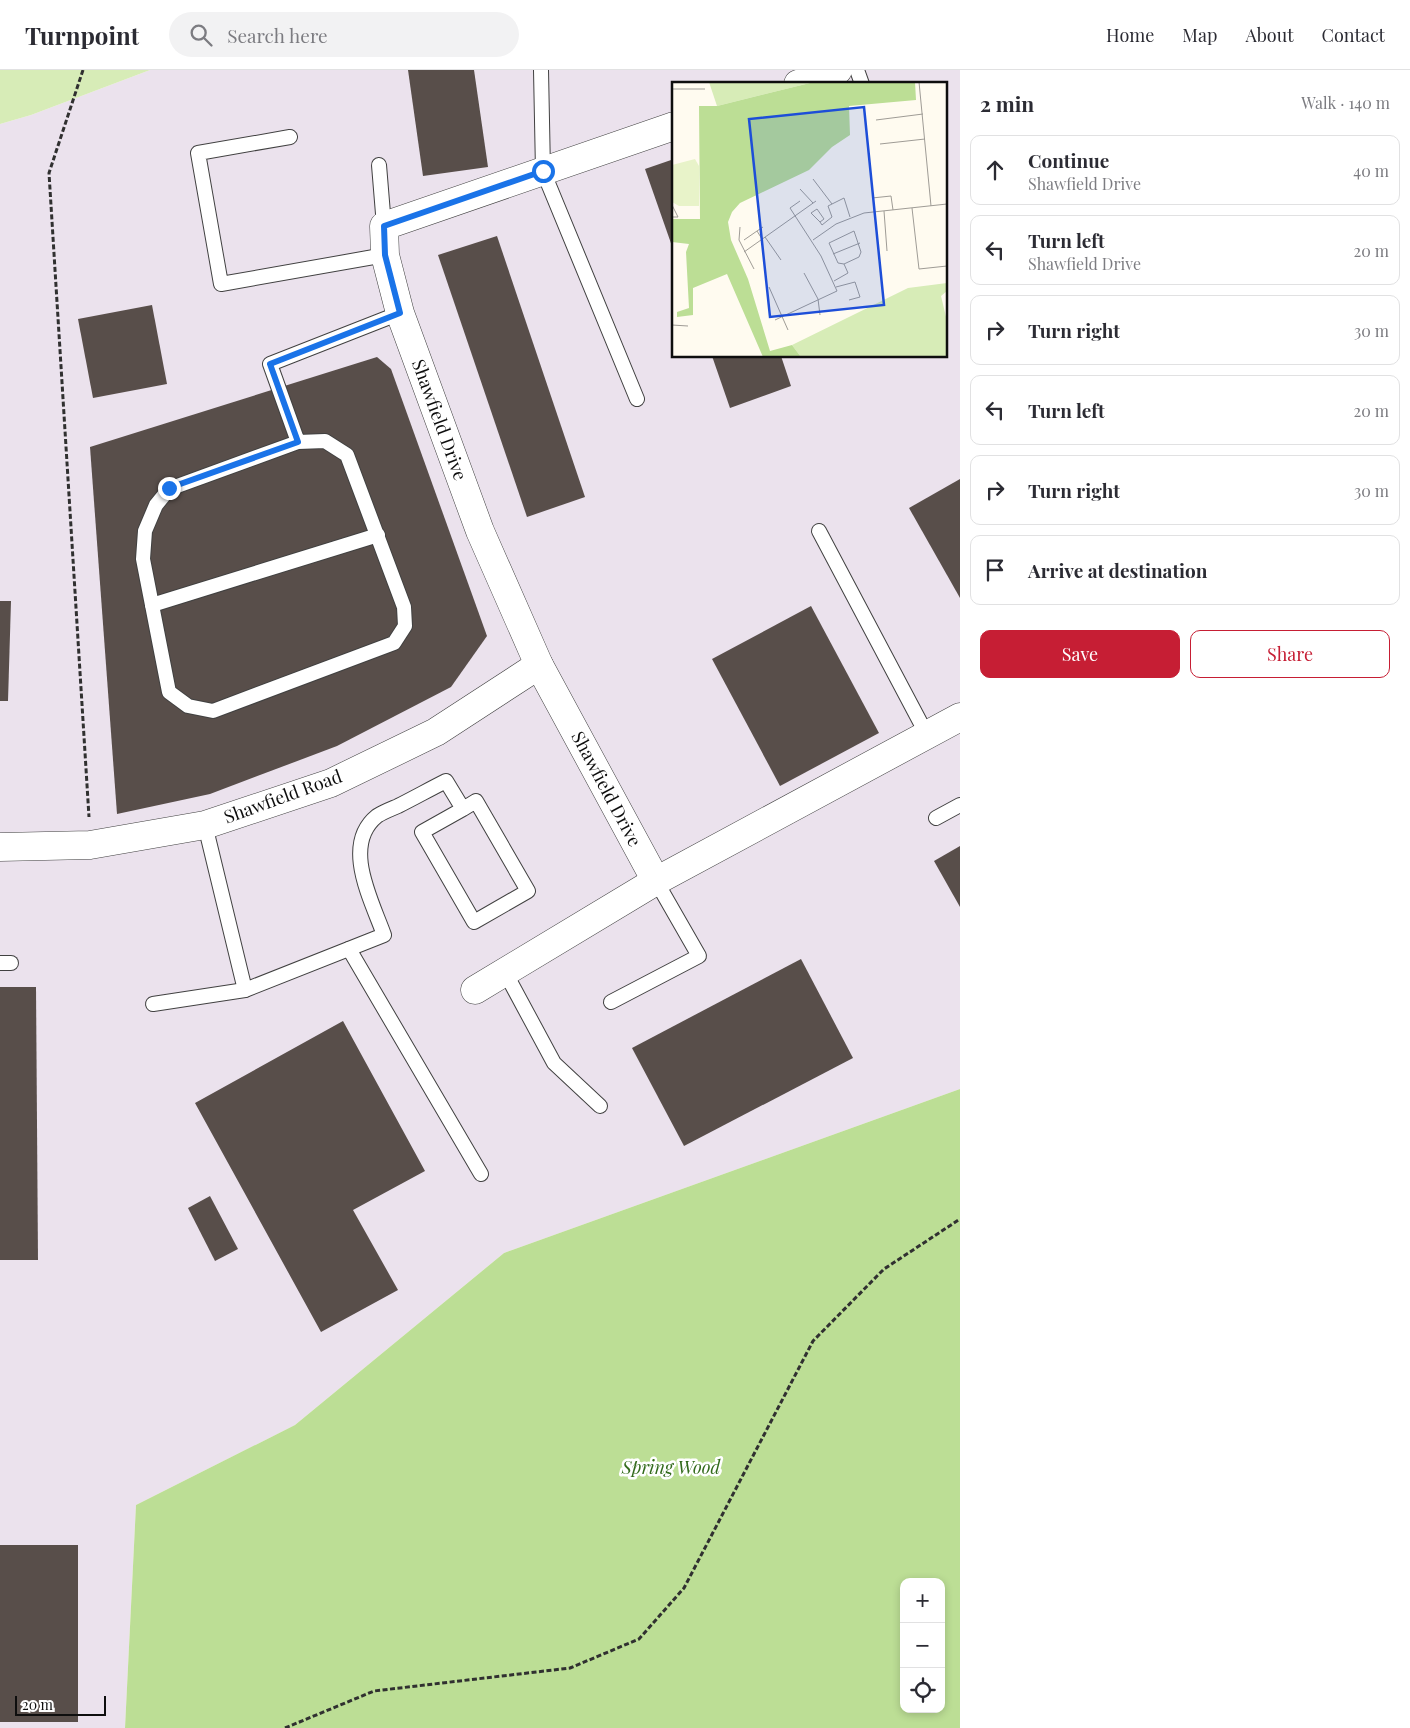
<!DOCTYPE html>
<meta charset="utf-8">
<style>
:root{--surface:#fff;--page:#f2f2f3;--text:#2b2b33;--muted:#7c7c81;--line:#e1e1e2;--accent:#c61e34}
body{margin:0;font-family:"Playfair Display",serif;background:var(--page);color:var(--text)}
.controls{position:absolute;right:15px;bottom:15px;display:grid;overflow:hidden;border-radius:10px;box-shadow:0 2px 8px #0003}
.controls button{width:45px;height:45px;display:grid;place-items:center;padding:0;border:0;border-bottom:1px solid var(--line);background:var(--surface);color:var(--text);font:25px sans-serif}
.scale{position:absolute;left:15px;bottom:12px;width:91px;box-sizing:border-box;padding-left:5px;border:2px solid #0e0e0e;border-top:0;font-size:14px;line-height:18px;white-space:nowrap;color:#0e0e0e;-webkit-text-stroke:4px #fff;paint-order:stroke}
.stop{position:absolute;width:15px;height:15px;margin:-11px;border:4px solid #1a73e8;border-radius:50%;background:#fff}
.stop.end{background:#1a73e8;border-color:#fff;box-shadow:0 1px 5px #0008}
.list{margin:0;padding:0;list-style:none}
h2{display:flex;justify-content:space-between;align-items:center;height:65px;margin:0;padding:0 20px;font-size:21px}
h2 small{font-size:16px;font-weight:400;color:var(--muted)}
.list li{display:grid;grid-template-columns:32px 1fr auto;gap:15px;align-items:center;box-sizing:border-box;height:70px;margin:0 10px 10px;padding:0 10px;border:1px solid var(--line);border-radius:10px}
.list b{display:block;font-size:19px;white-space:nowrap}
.list p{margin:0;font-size:16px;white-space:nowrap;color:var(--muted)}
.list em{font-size:16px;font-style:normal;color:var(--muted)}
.actions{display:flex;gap:10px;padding:15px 20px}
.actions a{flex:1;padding:11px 0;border:1px solid var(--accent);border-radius:10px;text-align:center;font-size:18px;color:var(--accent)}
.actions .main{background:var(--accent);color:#fff}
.icon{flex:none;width:28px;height:28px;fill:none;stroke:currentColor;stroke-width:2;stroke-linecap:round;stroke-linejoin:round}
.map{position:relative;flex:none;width:960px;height:1658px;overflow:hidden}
header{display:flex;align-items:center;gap:30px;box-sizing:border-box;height:70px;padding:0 25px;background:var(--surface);border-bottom:1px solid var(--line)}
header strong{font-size:24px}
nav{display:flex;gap:28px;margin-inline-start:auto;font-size:18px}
.search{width:350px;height:45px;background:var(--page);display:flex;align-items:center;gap:12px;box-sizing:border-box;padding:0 18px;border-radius:28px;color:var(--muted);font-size:19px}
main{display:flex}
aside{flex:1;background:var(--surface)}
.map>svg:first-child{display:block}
</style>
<header>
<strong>Turnpoint</strong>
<div class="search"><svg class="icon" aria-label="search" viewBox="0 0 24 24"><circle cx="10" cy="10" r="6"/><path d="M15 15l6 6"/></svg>Search here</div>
<nav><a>Home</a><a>Map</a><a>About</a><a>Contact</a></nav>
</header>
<main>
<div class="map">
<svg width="960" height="1658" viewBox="0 0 960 1658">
<rect width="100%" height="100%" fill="#fffbf0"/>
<path fill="#ebe2ed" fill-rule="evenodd" d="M150,0H960V1019L504,1183L295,1355L136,1435L125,1658H0V54L31,45ZM674,14H946V286H674Z"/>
<path fill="#d7ecb7" d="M0,0H150L31,45L0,54Z"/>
<path fill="#bcde95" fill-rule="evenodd" d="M960,1019V1658H125L136,1435L295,1355L504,1183ZM904,1512H941V1639H904Z"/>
<g fill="#584e4a">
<path d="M408,0H474L488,97L423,106Z"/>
<path d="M674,89V179H673L645,99Z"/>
<path d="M497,166L585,427L527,447L438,185Z"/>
<path d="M152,235L167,314L93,328L78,249Z"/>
<path d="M712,286H781L791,316L730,338Z"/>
<path d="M377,287L391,299L487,566L451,617L337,676L210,724L117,744L90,377Z"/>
<path d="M960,409V528L909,438Z"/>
<path d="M0,531H11L8,631H0Z"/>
<path d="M811,536L879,663L780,716L712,589Z"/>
<path d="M960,776V837L934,791Z"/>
<path d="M801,889L853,988L684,1076L632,978Z"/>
<path d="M0,917H36L38,1190H0Z"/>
<path d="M343,951L425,1101L353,1140L398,1220L321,1262L195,1033Z"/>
<path d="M210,1126L238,1179L215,1191L188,1138Z"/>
<rect x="0" y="1475" width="78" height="177"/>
</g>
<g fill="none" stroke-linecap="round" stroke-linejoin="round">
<defs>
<g id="lane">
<path d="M541,0L543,101L637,329"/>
<path d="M857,0L862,14"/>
<path d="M290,67L198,83L221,214L385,185"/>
<path d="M379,95L384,156"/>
<path d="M298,372L169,419L156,435L145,461L143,489L169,622L188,636L213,641L394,573L405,556L404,537L347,385L325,371L298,372L270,294L400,243"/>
<path d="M819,461L927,665"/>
<path d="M152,535L378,465"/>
<path d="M936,748L960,735"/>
<path d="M205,755L245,920L384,865C372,831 341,775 377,746C383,742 391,739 398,736C414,728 430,719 446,711L463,739L422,762L474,852L528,821L476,731L463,739"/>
<path d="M349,879L481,1104"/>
<path d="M0,893H11"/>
<path d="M505,902L554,993L600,1036"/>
<path d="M611,932L699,886L656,811"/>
<path d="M153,934L245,920"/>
</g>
<g id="street">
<path d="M798,14L838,0"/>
<path d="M0,777L90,775L205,755L331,713L436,662L539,595"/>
<path d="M656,811L539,595L480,461L400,243L385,185L384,156L674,56"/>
<path d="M475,920L656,811L960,647"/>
</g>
</defs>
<use href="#lane" stroke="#414141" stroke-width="16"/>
<use href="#street" stroke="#414141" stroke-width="29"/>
<g stroke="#303030" stroke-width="3" stroke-dasharray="5 2.5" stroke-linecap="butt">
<path d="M83,0L49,103L89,747"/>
<path d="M285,1658L374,1621L570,1598L639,1569L684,1518L813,1271L884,1199L960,1149"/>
</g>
<use href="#lane" stroke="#fff" stroke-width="14"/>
<use href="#street" stroke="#fff" stroke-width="28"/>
</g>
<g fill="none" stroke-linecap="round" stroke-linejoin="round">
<path stroke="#1a73e8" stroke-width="6" d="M169,418L298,372L270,294L400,243L385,185L384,156L543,101"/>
</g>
<g text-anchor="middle" stroke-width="5" stroke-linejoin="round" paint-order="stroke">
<g font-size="18" fill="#0e0e0e" stroke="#fff">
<text transform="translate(439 350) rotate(70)" y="6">Shawfield Drive</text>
<text transform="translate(606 719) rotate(62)" y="6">Shawfield Drive</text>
<text transform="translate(283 727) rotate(-20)" y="6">Shawfield Road</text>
</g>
<g font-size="18" font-style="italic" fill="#326a1b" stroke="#fff">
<text x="671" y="1404">Spring Wood</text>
</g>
</g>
<g transform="translate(672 12)">
<rect width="275" height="275" fill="#fffbf0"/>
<path d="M37,0H142L45,24ZM275,201V209L269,214L275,239V275H129L120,263L236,206Z" fill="#d7ecb7"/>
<path d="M142,0H243L244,18L177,24L178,53L160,65L137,88L68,121L60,130L56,140L59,158L76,197L98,269L120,263L129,275H91L55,192L21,206V233L5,235V230L17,226L14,170L17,162L0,160V137H28L27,24H45Z" fill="#bcde95"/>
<path d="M23,77L27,84V124H7L0,120V83Z" fill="#e8f3c9"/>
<path fill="none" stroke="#9f9c96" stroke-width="1" d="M247,0L259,124M0,7H33M204,38L251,32M208,62L253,57M141,97L160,122M128,107L141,121M200,116L219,114L221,128M0,123L6,135H0M240,126L247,187L275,184M212,129L215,169M148,140L139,131L145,127L152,137L148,140L150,143L160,135L156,124L172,116L178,135M68,145L67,158L82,187M93,155L109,178M90,157L85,149L91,145M72,158L85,149M141,158L164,142L192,131L275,122M72,170L144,119M161,172L188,161M132,191L146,217L148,233M162,199L176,191L172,182L166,181L157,161L182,149L189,170L187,175L172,182M97,205L116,248M164,205L183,200L188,215L177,218M103,238L165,209L149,174L118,126L128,119M0,243L16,244"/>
<path fill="#1d4ed8" fill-opacity="0.15" stroke="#1d4ed8" stroke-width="2.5" d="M192,25L212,223L98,235L77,37Z"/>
<rect width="275" height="275" fill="none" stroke="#0e0e0e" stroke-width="2.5"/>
</g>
</svg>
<div class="controls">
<button>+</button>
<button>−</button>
<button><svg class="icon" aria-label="locate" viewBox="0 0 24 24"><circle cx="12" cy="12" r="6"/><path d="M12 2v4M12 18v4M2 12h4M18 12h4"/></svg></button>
</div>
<div class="scale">20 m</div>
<div class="stop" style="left:543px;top:101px"></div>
<div class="stop end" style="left:169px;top:418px"></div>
</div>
<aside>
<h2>2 min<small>Walk · 140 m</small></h2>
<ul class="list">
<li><svg class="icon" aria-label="ahead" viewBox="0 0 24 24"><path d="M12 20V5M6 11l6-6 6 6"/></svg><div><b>Continue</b><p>Shawfield Drive</p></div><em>40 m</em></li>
<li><svg class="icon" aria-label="left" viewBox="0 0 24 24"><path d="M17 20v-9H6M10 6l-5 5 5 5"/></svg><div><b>Turn left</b><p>Shawfield Drive</p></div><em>20 m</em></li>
<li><svg class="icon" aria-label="right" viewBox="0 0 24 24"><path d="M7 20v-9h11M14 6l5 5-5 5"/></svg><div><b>Turn right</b></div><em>30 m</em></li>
<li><svg class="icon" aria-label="left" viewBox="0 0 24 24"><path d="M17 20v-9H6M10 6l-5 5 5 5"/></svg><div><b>Turn left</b></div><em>20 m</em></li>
<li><svg class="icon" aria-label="right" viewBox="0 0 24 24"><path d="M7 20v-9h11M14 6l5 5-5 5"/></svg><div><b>Turn right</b></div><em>30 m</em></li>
<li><svg class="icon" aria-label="arrive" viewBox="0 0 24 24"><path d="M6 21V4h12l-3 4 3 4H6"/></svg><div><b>Arrive at destination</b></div></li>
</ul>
<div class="actions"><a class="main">Save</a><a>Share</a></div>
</aside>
</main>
